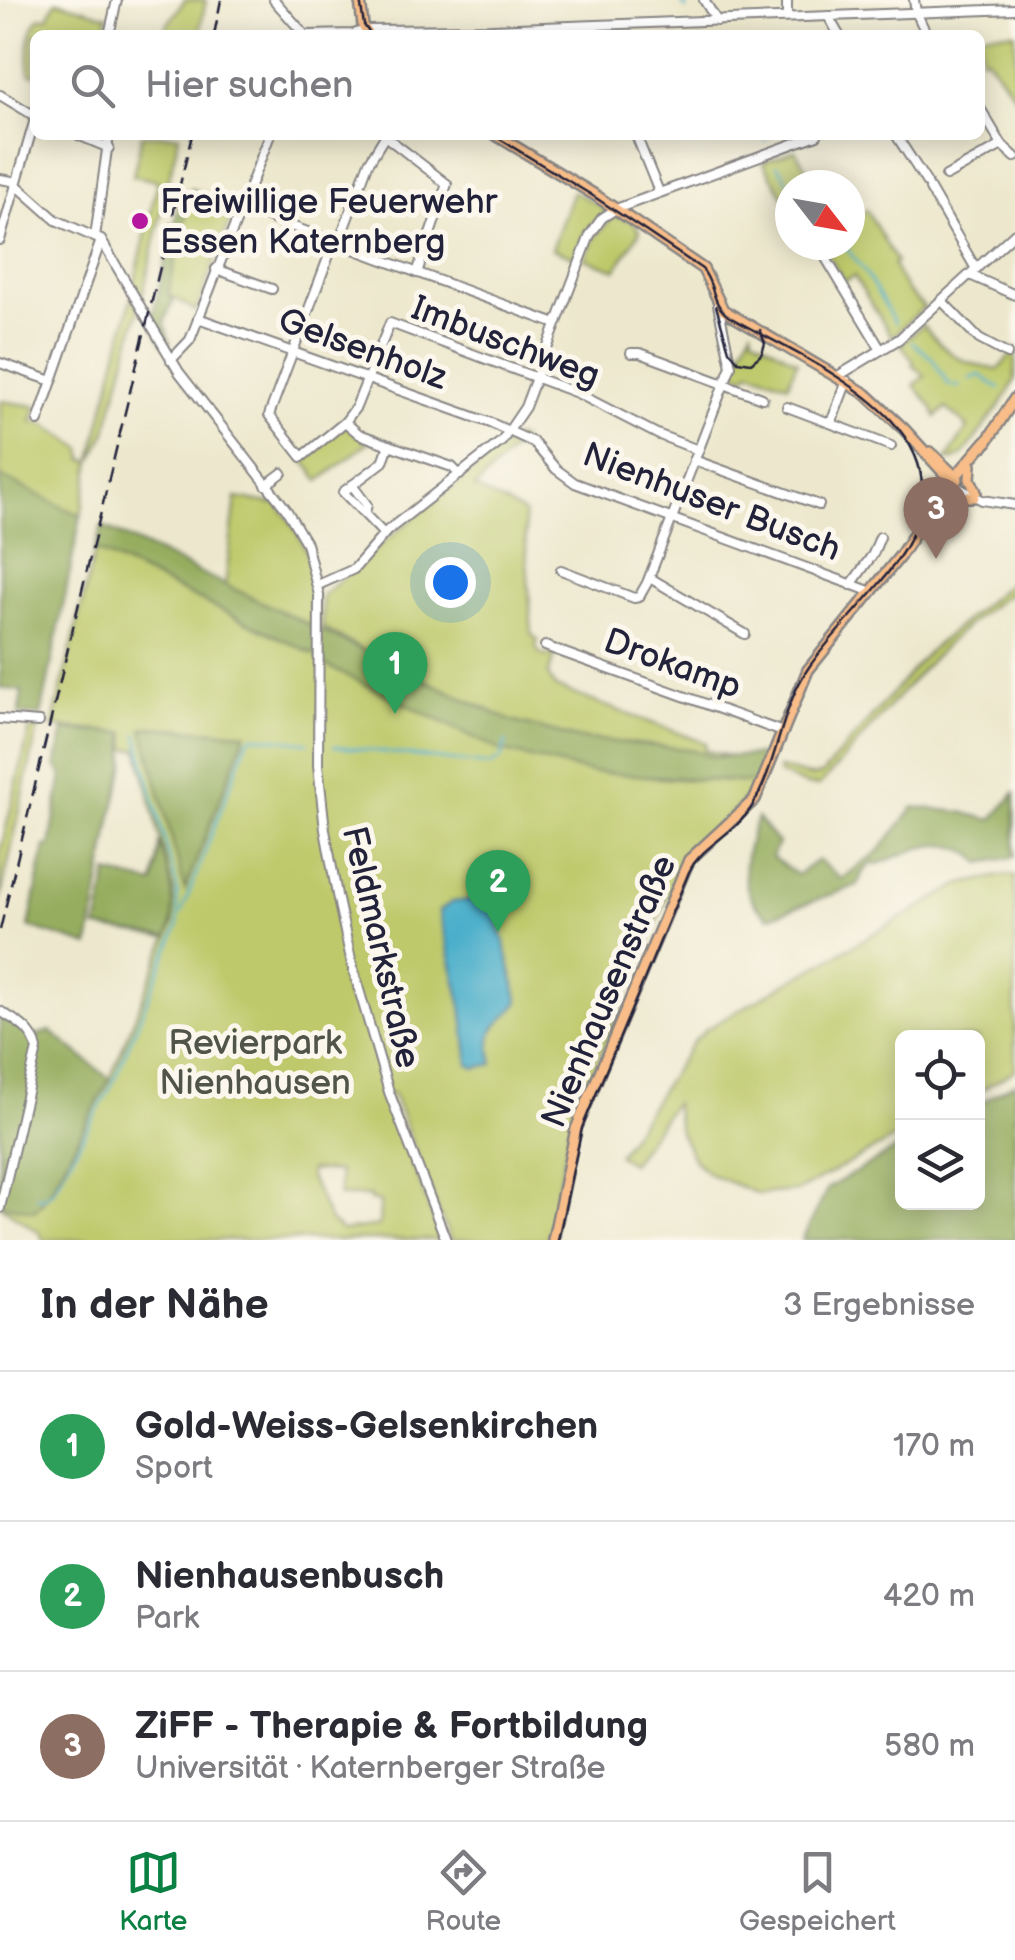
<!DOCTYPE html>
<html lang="de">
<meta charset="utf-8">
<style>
:root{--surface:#fff;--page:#f2f2f3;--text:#2b2b33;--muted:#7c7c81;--line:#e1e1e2;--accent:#0b8043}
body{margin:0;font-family:"Balsamiq Sans",sans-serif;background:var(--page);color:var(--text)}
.controls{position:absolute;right:30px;bottom:30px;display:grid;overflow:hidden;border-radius:15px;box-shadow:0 5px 25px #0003}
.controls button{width:90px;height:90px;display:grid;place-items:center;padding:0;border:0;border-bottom:2px solid var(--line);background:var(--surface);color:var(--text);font:50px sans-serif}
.compass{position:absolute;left:775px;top:170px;width:90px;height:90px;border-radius:50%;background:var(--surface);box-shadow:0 5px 25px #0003;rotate:121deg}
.you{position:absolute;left:450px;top:582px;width:35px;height:35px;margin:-25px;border:8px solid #fff;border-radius:50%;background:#1a73e8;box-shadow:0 0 0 15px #1a73e833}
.badge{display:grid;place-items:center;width:65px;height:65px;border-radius:50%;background:var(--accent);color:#fff;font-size:32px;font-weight:700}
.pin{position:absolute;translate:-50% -82px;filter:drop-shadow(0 2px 5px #0008)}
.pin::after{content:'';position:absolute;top:52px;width:35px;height:30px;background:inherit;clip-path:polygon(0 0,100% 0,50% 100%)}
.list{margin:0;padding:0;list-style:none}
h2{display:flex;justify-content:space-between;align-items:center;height:130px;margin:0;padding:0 40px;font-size:42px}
h2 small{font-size:32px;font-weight:400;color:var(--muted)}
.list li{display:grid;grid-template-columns:65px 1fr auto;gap:30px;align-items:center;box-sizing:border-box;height:150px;padding:0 40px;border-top:2px solid var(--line)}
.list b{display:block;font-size:38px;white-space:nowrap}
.list p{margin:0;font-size:32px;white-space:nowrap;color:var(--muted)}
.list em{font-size:32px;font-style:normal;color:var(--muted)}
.icon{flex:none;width:55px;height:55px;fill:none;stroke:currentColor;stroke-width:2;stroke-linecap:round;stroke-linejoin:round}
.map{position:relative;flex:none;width:1015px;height:1240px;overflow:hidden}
.search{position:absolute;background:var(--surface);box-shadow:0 5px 25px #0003;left:30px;right:30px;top:30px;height:110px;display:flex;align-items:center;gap:25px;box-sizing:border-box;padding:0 35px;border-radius:15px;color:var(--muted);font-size:38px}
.sheet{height:580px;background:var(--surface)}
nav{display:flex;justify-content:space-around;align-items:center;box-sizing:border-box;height:140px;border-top:2px solid var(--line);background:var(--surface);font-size:28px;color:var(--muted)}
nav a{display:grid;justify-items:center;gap:5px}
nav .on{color:var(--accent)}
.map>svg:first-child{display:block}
</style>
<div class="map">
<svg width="1015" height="1240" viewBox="0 0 1015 1240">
<rect width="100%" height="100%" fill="#fbf7ec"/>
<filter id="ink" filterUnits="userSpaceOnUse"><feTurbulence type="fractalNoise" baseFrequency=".01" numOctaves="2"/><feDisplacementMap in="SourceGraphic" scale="20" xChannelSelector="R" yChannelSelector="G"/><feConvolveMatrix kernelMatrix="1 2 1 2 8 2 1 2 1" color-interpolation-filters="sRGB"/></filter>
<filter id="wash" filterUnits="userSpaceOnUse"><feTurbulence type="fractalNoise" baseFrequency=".0048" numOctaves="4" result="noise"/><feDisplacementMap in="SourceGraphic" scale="40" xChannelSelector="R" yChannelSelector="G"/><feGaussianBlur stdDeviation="2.25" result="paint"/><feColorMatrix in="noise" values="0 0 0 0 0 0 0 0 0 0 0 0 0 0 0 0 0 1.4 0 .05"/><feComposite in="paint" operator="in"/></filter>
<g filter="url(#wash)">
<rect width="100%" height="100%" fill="#ede8cd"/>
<g fill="#bdc96b" stroke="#707653" stroke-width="2.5" fill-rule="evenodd">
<path d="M185,0H206L199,35H165L167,25Z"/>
<path d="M56,1L108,16L104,35H35V75L29,74C28,54 26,34 39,18L48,17Z"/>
<path d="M1015,32V96L986,57L982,59L980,35L963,34Z"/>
<path d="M142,135H179L142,298L134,283L158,181L133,176Z"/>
<path d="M795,150L817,185H790V208L763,162Z"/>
<path d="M191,189L236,205L196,311L168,294Z"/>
<path d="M573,191L607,210L585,232L575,257L552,249Z"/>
<path d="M867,210L896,262L893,265L907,291L924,307L892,337L854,276L844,281L822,245H850V219Z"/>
<path d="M614,216L633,221L640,231L616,270L585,259L594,238Z"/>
<path d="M132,295L139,309L106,432L91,462L81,516L0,476V401L37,406L32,422L42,423L82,448L84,460L91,461Z"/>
<path d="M923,325C948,355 960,363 998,370L1015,349V380L1003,401L964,454L954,460H946L968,427L946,408L936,417L932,407L914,385L925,376L912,365L914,362L901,344Z"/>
<path d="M752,329L753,336L797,361L788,384L751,371L745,376L732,372Z"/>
<path d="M345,424L368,443L319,481L303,459Z"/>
<path d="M515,437L522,440L475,488L524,513L532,635L538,640L536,647L540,654L547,656L556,653L548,675L555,687L706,743L704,750L729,756L714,757L686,749L576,738L511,721L381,660L323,628L322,596L380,545Z"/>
<path d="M236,498L277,504C313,545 314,577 319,629L225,586Z"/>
<path d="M95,550L318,656L319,662L502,751L658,778L757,783L739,806L686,853L571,1124L547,1240H450L393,1094L387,1095L441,1240H43L40,1233L2,1207L3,1202L17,1207L48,1195L110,1079L173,924V890L138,749H126L125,733L52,727ZM310,1170L339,1172V1196H370V1200L380,1202L379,1226L342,1231L330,1221L310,1177Z"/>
<path d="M1015,578V590C936,639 882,720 819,786L806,785L779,774L778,769C794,769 808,781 822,774L928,652Z"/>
<path d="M30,728H38L0,900V853Z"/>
<path d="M1006,875L1015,876V1070L978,1092V1038H902V1134L798,1191L758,1194L709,1174L694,1160L680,1133L674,1103L631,1163L618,1155L693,1042L706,1029L961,884Z"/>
</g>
<g fill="#96ad5f" stroke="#5c684d" stroke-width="2.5">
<path d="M191,189L168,294L174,299L164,323L170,343L164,347L151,322L179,206Z"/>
<path d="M0,476L81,516L41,716L19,714L22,691L0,688Z"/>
<path d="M102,526L511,721L576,738L686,749L714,757L767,755L757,783L589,772L502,751L319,662L318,656L95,550Z"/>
<path d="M149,727L246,733L185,890L143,729Z"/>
<path d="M64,730L125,733V764L111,820L89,946L29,927L45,846H50L62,775L56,766Z"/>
<path d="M1015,793V857L981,863C948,829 914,851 875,865L873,862L862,873L858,885L769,917C733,891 744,853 757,818L778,843L772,857L797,875L818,860L841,879L878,852L914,807L961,812L992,820Z"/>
<path d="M160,842C169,875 180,904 168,938L97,928L108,873L154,884Z"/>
<path d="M0,1016L32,1037L50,1031L110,1079L48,1195L35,1211L0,1204Z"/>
<path d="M1015,1083V1240H802L828,1188L902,1146V1202H978V1104Z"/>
</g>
<path fill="#4bafca" stroke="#366882" stroke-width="2.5" d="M493,897L519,1002C497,1030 485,1022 493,1064L475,1068L469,1065L462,1007L439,911L452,902Z"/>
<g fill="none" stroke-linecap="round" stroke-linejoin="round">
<g stroke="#4bafca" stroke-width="2.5">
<path d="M681,0L686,9"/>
<path d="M699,33L700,35"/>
<path d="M763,135L766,141"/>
<path d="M777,165L791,185"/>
<path d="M843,245C866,269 879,296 895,323"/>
<path d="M912,342L932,358L948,384L960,387"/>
<path d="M970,379L980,375L1000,389"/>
<path d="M334,746L490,765L501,759L506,742"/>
<path d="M181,914L248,739L254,736L308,743"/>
<path d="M36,1196L43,1198L53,1191L112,1085L178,926L177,887L137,734"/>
</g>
</g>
</g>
<g filter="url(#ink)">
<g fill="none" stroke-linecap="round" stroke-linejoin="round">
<path stroke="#c4c0b0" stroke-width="8" stroke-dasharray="8 4" stroke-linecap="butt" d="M762,398L773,402"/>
<defs>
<g id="minor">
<path d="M274,0L305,35"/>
<path d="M704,0L717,21"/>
<path d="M787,0V17"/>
<path d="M914,0L916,12L927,35"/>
<path d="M828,16L839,35"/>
<path d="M109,35L117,0"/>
<path d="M308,35L354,34L365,30L492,29L1015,9"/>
<path d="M0,95L35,116"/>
<path d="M980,108L1002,145L1015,157"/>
<path d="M78,135L109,148"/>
<path d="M636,135L659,192"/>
<path d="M896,135L927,183"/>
<path d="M946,176L1002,145"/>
<path d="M0,179L12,181L56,220L101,240L179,372L286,509L306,543L319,595L318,765L325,830L337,895L353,969L389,1092L446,1240"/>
<path d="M930,189L976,269"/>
<path d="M240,207L556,324"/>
<path d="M95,237L109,135"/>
<path d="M0,240L35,119"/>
<path d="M334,242L269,415L302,457L345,422L356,407L390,323L577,393L657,434L698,450"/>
<path d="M338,244L368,164L385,136L447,184L417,273"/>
<path d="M818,245L881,350"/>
<path d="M216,269L272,289"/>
<path d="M970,275L1015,295"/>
<path d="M942,301L979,339L1007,354"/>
<path d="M198,318L491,423L533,442L556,469L575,483L872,592"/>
<path d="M631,353H640L762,398"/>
<path d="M171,360L190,340L270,135"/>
<path d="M0,363L52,381"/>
<path d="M838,376L899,339L1015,233"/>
<path d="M787,407L891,446"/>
<path d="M38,421L101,240"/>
<path d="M345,422L359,434L389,445"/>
<path d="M831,423L847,381"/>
<path d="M694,460L819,505"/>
<path d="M266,485L282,473"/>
<path d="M352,485L367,505L365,512"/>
<path d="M955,486L982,500L1015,505"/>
<path d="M384,534L343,492L383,462L389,445L452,467L460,475"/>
<path d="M561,570L634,598L639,597L647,583L731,366L718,305"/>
<path d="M650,578L745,634"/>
<path d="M318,585L354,569L387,531L502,441L525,407L590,235L602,218L616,209L817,135"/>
<path d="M851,585L873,554L880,537"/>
<path d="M545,646L783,732"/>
<path d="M0,719L39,722"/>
<path d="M0,1011C16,1021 33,1029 37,1049L0,1208"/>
</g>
<g id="major">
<path d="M360,0L363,26L369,35"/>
<path d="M496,135L595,195L703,269L723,310L866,394L904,429L955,485"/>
<path d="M984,446L1015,398"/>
<path d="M930,452L958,479"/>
<path d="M971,465L970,479L976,492"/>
<path d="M944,505L958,497H974"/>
<path d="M924,526L955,486"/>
<path d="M553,1240L576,1129L689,860L755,799L808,670L900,556L938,497L986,441"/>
</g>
</defs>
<use href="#minor" stroke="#888584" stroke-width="12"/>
<use href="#major" stroke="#888584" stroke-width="14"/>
<use href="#minor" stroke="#fff" stroke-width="8"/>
<use href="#major" stroke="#f8bd88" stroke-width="9"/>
<g stroke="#22223b" stroke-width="2.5">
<path d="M360,0L364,25L371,35"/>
<path d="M493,135L590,194L702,269C715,284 711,303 728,316C809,363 977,425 905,548C879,591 838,626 809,667C780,708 778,765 751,808C735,834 703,844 689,872L582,1128L558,1240"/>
<path d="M716,306L729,350L738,361L751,363L762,354L765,343L760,330"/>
</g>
<g stroke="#22223b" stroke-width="2.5" stroke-dasharray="15 8" stroke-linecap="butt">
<path d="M214,35L221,0"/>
<path d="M0,930L192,135"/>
</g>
</g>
</g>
<circle fill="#b5179e" stroke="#fbf7ec" stroke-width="4" cx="140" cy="221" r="10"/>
<g text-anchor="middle" stroke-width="10" stroke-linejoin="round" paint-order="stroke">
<g font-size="35" fill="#22223b" stroke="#fbf7ec" text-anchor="start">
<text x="160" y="213">Freiwillige Feuerwehr<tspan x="160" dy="40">Essen Katernberg</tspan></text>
</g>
<g font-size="35" fill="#22223b" stroke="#fbf7ec">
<text transform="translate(506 341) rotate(21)" y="12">Imbuschweg</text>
<text transform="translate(363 348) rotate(20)" y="12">Gelsenholz</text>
<text transform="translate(712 501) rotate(21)" y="12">Nienhuser Busch</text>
<text transform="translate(673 663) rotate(20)" y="12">Drokamp</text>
<text transform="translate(382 947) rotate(77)" y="12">Feldmarkstraße</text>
<text transform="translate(608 991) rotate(-67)" y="12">Nienhausenstraße</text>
</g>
<g font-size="35" fill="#505449" stroke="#fbf7ec">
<text x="255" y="1054">Revierpark<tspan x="255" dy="40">Nienhausen</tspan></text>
</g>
</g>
</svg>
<div class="controls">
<button><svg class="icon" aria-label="locate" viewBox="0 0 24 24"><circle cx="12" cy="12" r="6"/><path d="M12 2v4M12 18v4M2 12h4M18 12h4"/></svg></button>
<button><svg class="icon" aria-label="layers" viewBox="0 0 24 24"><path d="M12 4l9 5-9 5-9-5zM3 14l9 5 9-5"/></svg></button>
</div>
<svg class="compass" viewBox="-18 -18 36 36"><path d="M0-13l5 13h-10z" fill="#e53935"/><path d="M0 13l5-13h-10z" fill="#7c7c81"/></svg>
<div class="you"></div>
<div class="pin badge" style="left:395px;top:714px;background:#2e9e5b">1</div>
<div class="pin badge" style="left:498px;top:932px;background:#2e9e5b">2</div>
<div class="pin badge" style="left:936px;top:559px;background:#8d6e63">3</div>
<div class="search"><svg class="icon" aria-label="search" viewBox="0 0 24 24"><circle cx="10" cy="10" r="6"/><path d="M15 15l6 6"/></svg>Hier suchen</div>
</div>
<section class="sheet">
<h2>In der Nähe<small>3 Ergebnisse</small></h2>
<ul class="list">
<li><span class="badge" style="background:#2e9e5b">1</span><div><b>Gold-Weiss-Gelsenkirchen</b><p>Sport</p></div><em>170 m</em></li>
<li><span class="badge" style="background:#2e9e5b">2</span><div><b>Nienhausenbusch</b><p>Park</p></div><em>420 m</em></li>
<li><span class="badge" style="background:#8d6e63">3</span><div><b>ZiFF - Therapie &amp; Fortbildung</b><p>Universität · Katernberger Straße</p></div><em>580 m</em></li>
</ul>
</section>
<nav>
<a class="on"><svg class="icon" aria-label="map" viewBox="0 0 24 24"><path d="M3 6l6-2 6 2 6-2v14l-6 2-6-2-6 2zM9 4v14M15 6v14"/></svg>Karte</a>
<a><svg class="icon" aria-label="directions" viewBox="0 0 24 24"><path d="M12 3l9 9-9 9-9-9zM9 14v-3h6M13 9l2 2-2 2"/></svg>Route</a>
<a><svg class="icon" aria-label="saved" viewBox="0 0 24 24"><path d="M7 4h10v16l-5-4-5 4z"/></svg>Gespeichert</a>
</nav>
